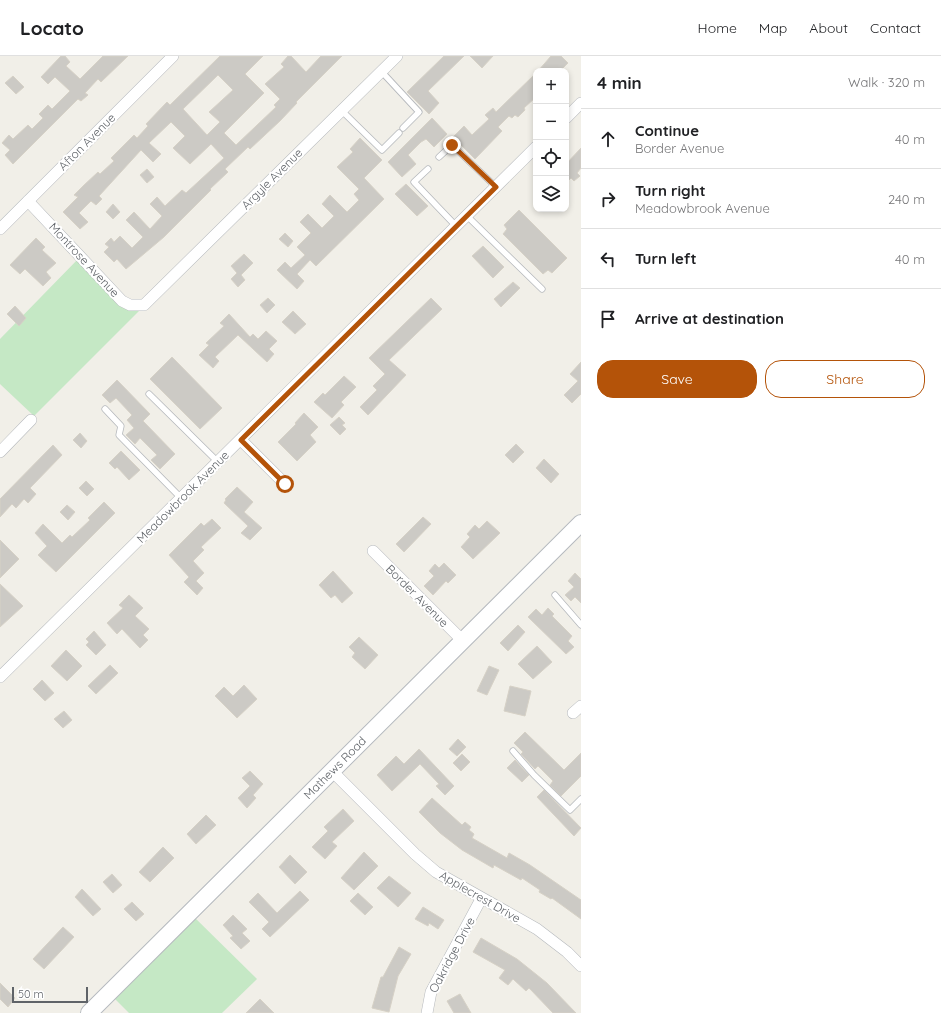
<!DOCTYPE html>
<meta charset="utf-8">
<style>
:root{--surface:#fff;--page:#f6f6f6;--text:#202124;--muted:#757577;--line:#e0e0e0;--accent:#b45309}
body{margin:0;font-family:Quicksand,sans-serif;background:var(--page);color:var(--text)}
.controls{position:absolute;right:12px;top:12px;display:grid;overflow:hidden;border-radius:8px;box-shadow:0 2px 6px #0003}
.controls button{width:36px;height:36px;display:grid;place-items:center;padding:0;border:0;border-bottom:1px solid var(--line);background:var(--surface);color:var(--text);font:20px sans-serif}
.scale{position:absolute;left:12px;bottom:10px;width:76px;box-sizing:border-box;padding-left:4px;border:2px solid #5f6368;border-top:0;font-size:11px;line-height:14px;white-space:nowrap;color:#5f6368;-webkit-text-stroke:3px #fff;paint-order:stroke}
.stop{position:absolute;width:12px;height:12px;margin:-9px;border:3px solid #b45309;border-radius:50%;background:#fff}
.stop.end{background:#b45309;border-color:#fff;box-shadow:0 1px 4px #0008}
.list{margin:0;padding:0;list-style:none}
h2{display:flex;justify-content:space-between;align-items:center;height:52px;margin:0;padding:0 16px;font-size:17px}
h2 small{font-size:13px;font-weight:400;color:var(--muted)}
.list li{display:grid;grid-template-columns:26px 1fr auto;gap:12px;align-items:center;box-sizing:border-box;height:60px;padding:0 16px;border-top:1px solid var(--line)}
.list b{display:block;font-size:15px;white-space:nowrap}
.list p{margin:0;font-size:13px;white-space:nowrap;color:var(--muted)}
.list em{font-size:13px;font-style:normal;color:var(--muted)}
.actions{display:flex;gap:8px;padding:12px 16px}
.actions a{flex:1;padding:9px 0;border:1px solid var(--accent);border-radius:16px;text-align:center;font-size:14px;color:var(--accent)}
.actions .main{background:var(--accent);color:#fff}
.icon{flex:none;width:22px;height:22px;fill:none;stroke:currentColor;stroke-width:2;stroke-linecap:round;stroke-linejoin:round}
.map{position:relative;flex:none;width:581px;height:957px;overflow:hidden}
header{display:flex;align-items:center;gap:24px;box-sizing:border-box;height:56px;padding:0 20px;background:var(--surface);border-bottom:1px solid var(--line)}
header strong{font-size:19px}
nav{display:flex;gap:22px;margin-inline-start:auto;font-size:14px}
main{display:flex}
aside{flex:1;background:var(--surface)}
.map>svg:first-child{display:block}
</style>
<header>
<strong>Locato</strong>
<nav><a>Home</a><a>Map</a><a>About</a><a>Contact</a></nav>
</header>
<main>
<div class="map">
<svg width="581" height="957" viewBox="0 0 581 957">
<rect width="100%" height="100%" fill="#f1efe8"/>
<g fill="#c5e8c5">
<path d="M80,201L122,245L147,247L34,360L0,328V283Z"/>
<path d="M190,857L257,923L222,957H129L109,937Z"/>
</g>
<g fill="#cccac5" stroke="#d6d1c6" fill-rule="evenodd">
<path d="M61,0H65L70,6L66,10L80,23L103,0H128L101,26L98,23L85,37L88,39L81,45L78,43L13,108L5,99L10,94L2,87L9,79L13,83L28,69L32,73L43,62L39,58L48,49L52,53L70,35L55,21L48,28L41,21Z"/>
<path d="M220,0H263L245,18L264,37L224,77L236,89L276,51L274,49L280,43L265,28L284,11L281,8L288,0H291L306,16L321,0H342L296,46L297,47L280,65L250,93L248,91L225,113L228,116L210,133L211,134L164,181L126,213L117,203L114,206L104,196L109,191L105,188L111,182L114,186L120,180L132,192L143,181L126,164L134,156L150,173L162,160L150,148L157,141L165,150L182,134L186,137L224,102L211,88L190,108L173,92L185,80L171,66L149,87L161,98L153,106L141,94L99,140L102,143L96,149L91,145L79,157L88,166L80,173L63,156L78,141L74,139L83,130L98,116L100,118L114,105L111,102L134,79L137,82L148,70L146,68L167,46L170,49ZM218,19L233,34L209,56L220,66L207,79L183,53Z"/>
<path d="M444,0H464L428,35L439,47L429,58L407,36Z"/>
<path d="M470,0H493L482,12Z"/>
<path d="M551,0H561L568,7L560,15H538Z"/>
<path d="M536,17V41L524,52L525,54L518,61L515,59L512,62L509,60L498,71L502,75L475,103L453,81L464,70L472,79L489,63L485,59L493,52L496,56Z"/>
<path d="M13,20L24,31L16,38L5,27Z"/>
<path d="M432,62L447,78L434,91L426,83L421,86L408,99L416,108L402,121L388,106Z"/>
<path d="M360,82L382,104L364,122L384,143L316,210L310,204L297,218L304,225L297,233L277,214L285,206L291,212L305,199L297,191L311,177L300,166L308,158L322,172L334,160L322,148L330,139L347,156L359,144L354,138L359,133L337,111L353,96L350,93Z"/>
<path d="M581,92V112L577,117L580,120L574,125L571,122L566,127V108Z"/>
<path d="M147,113L154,121L147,127L140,119Z"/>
<path d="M406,128L428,150L417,160L395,138Z"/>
<path d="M113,148L120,156L113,163L106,156Z"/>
<path d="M519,154L567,202L552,217L548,214L543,218L503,178L507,173L504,169Z"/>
<path d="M285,177L293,185L288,191L279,183Z"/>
<path d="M36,182L45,191L42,194L56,207L46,216L51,222L43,230L25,213L20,218L10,209Z"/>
<path d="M483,190L504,211L493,222L472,200Z"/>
<path d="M244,198L253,207L241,219L245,224L238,231L231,223L237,217L231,210Z"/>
<path d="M513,226L520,232L501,251L494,243Z"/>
<path d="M268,242L275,249L267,257L260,249Z"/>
<path d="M431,242L442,253L389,304L406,319L368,359L360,351L377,334L373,330L385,318L369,302Z"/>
<path d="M15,250L26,262L19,270L7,258Z"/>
<path d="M293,255L306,268L295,278L282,266Z"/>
<path d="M229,258L250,281L253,278L258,283L266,275L277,285L269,293L274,298L267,306L238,279L215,301L219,305L213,312L199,299L209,289L206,287L224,270L220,267Z"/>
<path d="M172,301L222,352L200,373L150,323Z"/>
<path d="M581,306V338L572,347L564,339L578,325L570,318Z"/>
<path d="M344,320L356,331L341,346L344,349L332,362L314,346L323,337L325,339Z"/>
<path d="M117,324L150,358L143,365L175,398L160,413L151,404L157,399L140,382L135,388L126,379L134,372L127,364L132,359L116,342L110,347L102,339Z"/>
<path d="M304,357L318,371L310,379L316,386L297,405L278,386L296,368L295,367Z"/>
<path d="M339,361L345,367L342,369L346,373L340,379L330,369Z"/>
<path d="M80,377L87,385L81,392L73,384Z"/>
<path d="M516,388L524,396L513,407L505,399Z"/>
<path d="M53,389L62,399L30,432L36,438L28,447L24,443L16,452L12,448L0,461V443Z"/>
<path d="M121,395L140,414L129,424L117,411L115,413L109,407Z"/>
<path d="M544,403L559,418L551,427L536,412Z"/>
<path d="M86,425L94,433L87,440L79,432Z"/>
<path d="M237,431L253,446L244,456L262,472L250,484L241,477L248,470L224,447L226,444L225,443Z"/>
<path d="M104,446L115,457L56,516L38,499L47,490L35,477L43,468L62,487L70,479L72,481L90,464L88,462Z"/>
<path d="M67,449L75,456L68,464L60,456Z"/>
<path d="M423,461L431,468L404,496L396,488Z"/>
<path d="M212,463L221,472L201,491L204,494L193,505L204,517L196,525L203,532L197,539L184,526L189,521L169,499L201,467L204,470Z"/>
<path d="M487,465L500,477L473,503L461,491L470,481L467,478L475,469L479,473Z"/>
<path d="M0,484L19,503L0,522Z"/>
<path d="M444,507L456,519L448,527L446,525L433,539L424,530L434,520L429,515L435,508L439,512Z"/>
<path d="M333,515L353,537L342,547L335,539L331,542L319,529Z"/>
<path d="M575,517L581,523V547L575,541L571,545L565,539L574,531L568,525Z"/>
<path d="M0,528L23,550L0,571Z"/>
<path d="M129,539L143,552L135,560L149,573L143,579L148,584L140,592L122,573L117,578L107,567L123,552L119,549Z"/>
<path d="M548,552L554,558L552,560L572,580L568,585L574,591L566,598L528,561L536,553L542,559Z"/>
<path d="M518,569L525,576L508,595L500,587Z"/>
<path d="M94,575L106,589L96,599L86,589L89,586L86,583Z"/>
<path d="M359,581L378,599L365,613L352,601L355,597L349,591Z"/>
<path d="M537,590L552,606L533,623L518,608Z"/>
<path d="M66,594L82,610L67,625L51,610Z"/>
<path d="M110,609L118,617L96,638L88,630Z"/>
<path d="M489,610L499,614L487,639L477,635Z"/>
<path d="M42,624L54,637L45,645L33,633Z"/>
<path d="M244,629L257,643L237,662L215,640L224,631L233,640Z"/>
<path d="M510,630L531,635L525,660L504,655Z"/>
<path d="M64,655L72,664L63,672L54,663Z"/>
<path d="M525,676L564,714L581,697V720L561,740L550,729L553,725L538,710L535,713L521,698L523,696L514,687Z"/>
<path d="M458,683L466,691L457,700L449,693Z"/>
<path d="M419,693L454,730L445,739L436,730L439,728L420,708L392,735L377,719L396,700L404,708Z"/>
<path d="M462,698L470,706L461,715L453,707Z"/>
<path d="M515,704L529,719L522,726L507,712Z"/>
<path d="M250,715L263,728L253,739L256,742L247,752L238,742L250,730L242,722Z"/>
<path d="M544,734L581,772L574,780L537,741Z"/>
<path d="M432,742L462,769L465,766L471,771L469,774L474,778L472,782L507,802L509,797L530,809L581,844V863L552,842L551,843L539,836L540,834L522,822L521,824L494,809L493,812L462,794L440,777L419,756Z"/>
<path d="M343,753L354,765L332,786L337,790L325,803L312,791L328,775L324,771Z"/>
<path d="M206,759L216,769L196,788L187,778Z"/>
<path d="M163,791L174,802L150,826L139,816Z"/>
<path d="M364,796L378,810L354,834L341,822Z"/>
<path d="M290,799L307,816L295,828L279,811Z"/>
<path d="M112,818L122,829L113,837L103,826Z"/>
<path d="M389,820L411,837L398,851L377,832Z"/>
<path d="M82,833L101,853L93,860L75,841Z"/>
<path d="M300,835L309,844L270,881L262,873L269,866L249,846L258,837L277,857Z"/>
<path d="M358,837L373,851L365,859L350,845Z"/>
<path d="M132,846L144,858L136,865L124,853Z"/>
<path d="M423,851L444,864L438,873L429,867L428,870L415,863Z"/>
<path d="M233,859L247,873L242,877L250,885L241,893L230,882L233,880L223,869Z"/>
<path d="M63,871L74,881L44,913L33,903Z"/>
<path d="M481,882L517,903L547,927L576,957H553L529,932L526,935L513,923L508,929L499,922L505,914L473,896Z"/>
<path d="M399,891L411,898L398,920L389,956L372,952L381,921H383Z"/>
<path d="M0,927L15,942L8,951L0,943Z"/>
<path d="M460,938L471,957H454L447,945Z"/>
<path d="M260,943L274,957H246Z"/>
</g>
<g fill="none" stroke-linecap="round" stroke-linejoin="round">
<defs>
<g id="lane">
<path d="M381,15L419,56L403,72"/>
<path d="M341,54L382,94L399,77"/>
<path d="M439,101L452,89L496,131"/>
<path d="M428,113L414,126L456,170"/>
<path d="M467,160L542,233"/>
<path d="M149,338L218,406"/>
<path d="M105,353L121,370L119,379L181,442"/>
<path d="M555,539L581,569"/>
<path d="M513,695L534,719L570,754L581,743"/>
</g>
<g id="street">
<path d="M566,62L581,47"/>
<path d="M28,145L122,245L130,249H144L397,0"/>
<path d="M0,173L173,0"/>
<path d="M241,384L285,428"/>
<path d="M0,396L31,364"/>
<path d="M373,495L463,585"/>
<path d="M0,621L536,91"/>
<path d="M573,657L581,650"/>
<path d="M332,715L415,798L436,816L537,873L567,896L581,910"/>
<path d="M427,957L431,936L481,843"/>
</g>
<path id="secondary" d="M89,957L581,467"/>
</defs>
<use href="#lane" stroke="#b5b8bc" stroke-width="7"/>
<use href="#street" stroke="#b5b8bc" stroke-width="12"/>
<use href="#secondary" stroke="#b6babf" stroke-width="18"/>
<use href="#lane" stroke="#fff" stroke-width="5.5"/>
<use href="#street" stroke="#fff" stroke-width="11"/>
<use href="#secondary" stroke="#fff" stroke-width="16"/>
</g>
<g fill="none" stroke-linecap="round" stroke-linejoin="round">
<path stroke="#b45309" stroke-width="5" d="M285,428L241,384L496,131L452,89"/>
</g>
<g text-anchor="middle" stroke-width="4" stroke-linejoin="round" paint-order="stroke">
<g font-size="12" fill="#5f6368" stroke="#fff">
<text transform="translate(87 86) rotate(-45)" y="4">Afton Avenue</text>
<text transform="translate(272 123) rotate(-45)" y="4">Argyle Avenue</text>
<text transform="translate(84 204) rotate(47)" y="4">Montrose Avenue</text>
<text transform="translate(183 441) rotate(-45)" y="4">Meadowbrook Avenue</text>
<text transform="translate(417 540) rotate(45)" y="4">Border Avenue</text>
<text transform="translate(335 712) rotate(-45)" y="4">Mathews Road</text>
<text transform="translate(480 841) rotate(30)" y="4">Applecrest Drive</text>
<text transform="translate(452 899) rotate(-62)" y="4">Oakridge Drive</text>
</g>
</g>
</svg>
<div class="controls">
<button>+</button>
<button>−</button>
<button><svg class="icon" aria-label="locate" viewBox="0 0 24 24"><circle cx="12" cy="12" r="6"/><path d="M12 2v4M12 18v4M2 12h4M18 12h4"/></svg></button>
<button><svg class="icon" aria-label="layers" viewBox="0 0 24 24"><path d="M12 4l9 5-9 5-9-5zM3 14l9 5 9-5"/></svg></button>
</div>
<div class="scale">50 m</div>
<div class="stop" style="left:285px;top:428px"></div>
<div class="stop end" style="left:452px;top:89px"></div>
</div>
<aside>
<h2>4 min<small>Walk · 320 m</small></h2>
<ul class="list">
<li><svg class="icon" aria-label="ahead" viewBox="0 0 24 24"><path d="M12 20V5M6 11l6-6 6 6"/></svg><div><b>Continue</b><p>Border Avenue</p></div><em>40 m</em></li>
<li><svg class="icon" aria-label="right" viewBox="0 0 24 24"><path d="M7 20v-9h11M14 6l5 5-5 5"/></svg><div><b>Turn right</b><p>Meadowbrook Avenue</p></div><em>240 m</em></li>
<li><svg class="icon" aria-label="left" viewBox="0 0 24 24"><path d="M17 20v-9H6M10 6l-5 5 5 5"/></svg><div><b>Turn left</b></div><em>40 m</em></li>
<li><svg class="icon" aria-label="arrive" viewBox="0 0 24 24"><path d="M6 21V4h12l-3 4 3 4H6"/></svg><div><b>Arrive at destination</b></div></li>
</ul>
<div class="actions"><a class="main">Save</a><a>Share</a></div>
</aside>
</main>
